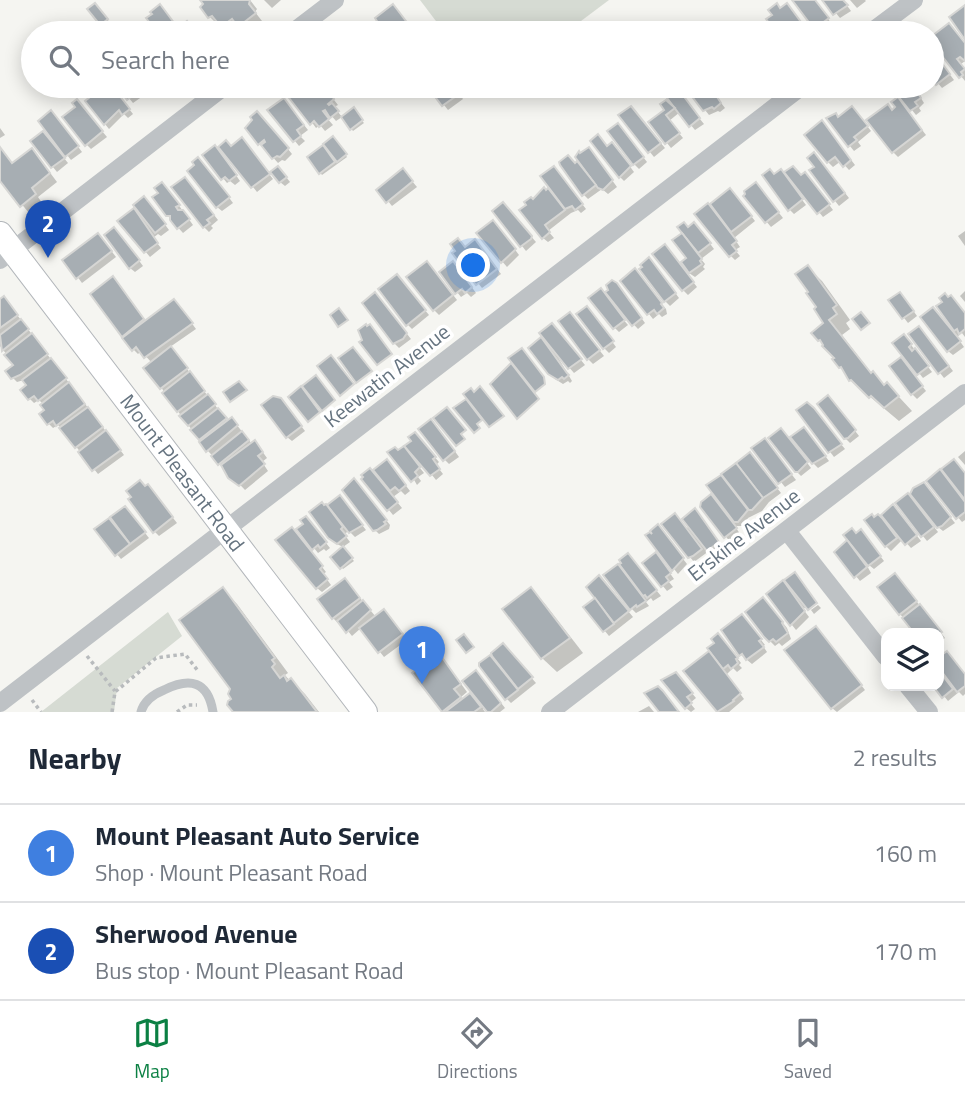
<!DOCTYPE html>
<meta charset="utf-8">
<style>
:root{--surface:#fff;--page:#f6f6f7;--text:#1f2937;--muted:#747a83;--line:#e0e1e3;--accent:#0b8043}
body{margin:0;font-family:"Titillium Web",sans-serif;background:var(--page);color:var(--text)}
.controls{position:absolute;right:21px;bottom:21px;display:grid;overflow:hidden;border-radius:14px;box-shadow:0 4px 18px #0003}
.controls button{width:63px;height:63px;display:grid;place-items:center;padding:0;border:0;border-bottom:2px solid var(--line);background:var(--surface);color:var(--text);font:35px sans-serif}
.you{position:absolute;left:474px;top:266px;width:24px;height:24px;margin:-18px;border:5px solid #fff;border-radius:50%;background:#1a73e8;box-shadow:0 0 0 10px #1a73e833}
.badge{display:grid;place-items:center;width:46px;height:46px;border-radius:50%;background:var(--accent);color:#fff;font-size:23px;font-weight:700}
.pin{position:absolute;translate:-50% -58px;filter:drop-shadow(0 2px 4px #0008)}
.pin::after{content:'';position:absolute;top:37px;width:24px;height:21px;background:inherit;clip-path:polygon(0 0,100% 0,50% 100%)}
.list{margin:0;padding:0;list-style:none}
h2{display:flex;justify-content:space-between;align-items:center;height:91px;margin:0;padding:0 28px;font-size:30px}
h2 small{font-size:23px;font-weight:400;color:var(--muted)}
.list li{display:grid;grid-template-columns:46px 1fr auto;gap:21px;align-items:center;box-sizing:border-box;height:98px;padding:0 28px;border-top:2px solid var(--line)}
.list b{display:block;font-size:26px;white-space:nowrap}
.list p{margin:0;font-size:23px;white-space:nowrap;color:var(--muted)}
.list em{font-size:23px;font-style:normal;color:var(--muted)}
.icon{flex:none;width:38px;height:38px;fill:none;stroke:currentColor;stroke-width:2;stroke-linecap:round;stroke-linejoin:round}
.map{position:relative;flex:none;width:965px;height:712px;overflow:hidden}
.search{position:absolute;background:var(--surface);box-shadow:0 4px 18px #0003;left:21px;right:21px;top:21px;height:77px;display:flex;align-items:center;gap:18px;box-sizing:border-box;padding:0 24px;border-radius:38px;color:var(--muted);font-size:26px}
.sheet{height:287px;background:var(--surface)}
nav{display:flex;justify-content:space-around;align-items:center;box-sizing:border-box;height:98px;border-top:2px solid var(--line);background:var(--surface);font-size:19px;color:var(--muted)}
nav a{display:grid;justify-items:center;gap:4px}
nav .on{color:var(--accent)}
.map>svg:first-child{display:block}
</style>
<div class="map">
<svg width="965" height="712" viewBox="0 0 965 712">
<rect width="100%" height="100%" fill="#f5f5f1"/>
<g fill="#d6dbd3">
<path d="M420,0H609L565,33H445Z"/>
<path d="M168,612L182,636L117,688L114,712H41Z"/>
</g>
<g fill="#0003">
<path d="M202,0H250L257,9L255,12L262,21L247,33L240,26L229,33L219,23L217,24L210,17Z"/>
<path d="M264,0H281L272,8Z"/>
<path d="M794,0H813L832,24L820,33Z"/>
<path d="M825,0H843L851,11L840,18Z"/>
<path d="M850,0H865L866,1L857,8Z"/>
<path d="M100,10L111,24L106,28L101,24Z"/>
<path d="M754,25L759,30L761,33H747Z"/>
<path d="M949,25L965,44V61L961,64L965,70V81L932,40Z"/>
<path d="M86,27L92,33H78Z"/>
<path d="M932,51L954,80L942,88L932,76Z"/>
<path d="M92,86H111L133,114L128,118L124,114L109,129L105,124L98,94Z"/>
<path d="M119,86H144L149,91L145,97L143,96L133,103Z"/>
<path d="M297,86H323L338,105L334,107L342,117L336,121L330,114L326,117L333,125L325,131L320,125L316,128L289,91Z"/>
<path d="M333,86H348L345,89L347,92L342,96Z"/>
<path d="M429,86H453L463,99L448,110Z"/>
<path d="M662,86H673L704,124L695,130L680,112L669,121L683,138L671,148L651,123L667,110L663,105L671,101Z"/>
<path d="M686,86H708L725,108L720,112L718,111L709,115Z"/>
<path d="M722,86H739L742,89L731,96Z"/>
<path d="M893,86H917L914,87L924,103L919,108L921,111L916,115Z"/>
<path d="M902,104L926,135L898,157L893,152V111Z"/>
<path d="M288,105L308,130L300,136L305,141L299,146L270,110Z"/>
<path d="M81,106L107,137L91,149L86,144L77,107Z"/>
<path d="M353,110L364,123L353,131L343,118Z"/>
<path d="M635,113L665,148L654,157L621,116Z"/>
<path d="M857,113L871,131L858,142L861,146L854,151L828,119H839Z"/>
<path d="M56,117L82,152L71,160L67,155Z"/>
<path d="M262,117L292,154L285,161L282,160L278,163L247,128Z"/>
<path d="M826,127L855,165L849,170L841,161L833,167L828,162Z"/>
<path d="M0,128L5,135L0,138Z"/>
<path d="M622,130L647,162L639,169L634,164Z"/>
<path d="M48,138L68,163L57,172L32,141Z"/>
<path d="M333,138L347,157L322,175L309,158Z"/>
<path d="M246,144L273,179L257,192L221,147L231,148Z"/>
<path d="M0,148L13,165L39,158L57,182L38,197L42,203L29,213L0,178Z"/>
<path d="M608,148L617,149L634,172L624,181L620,177Z"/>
<path d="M220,152L240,181L235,185L230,181L227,183L223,178Z"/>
<path d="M593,154L617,187L608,194L602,189L588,199L584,195L575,165Z"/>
<path d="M818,159L849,198L839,206L812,171L816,167Z"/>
<path d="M206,167L233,203L222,211L217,207Z"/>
<path d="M793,168L801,177L810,179L833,210L823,217L794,181L790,184L806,205L794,214L789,209L775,176L784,175Z"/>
<path d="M283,173L290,182L285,186L280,182Z"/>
<path d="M558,173L586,209L581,213L578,210L571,213L548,231L554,238L548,242L543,238L534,201L551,188Z"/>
<path d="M407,175L417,187L392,206L388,201Z"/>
<path d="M189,183L218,220L211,226L213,228L209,232L204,227Z"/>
<path d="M167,189L193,225L183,233L167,215Z"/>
<path d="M760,189L783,218L771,227L745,196Z"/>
<path d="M735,195L755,221L734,238L740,247L735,250L740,256L735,260L730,255L708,205L717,215Z"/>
<path d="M149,203L169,230L161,236L158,234L153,238L161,248L150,257L120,221L138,208Z"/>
<path d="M507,209L536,242L526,251L494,211Z"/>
<path d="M498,227L519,255L507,267L478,233Z"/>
<path d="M689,229H699L714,249L701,259L705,264L703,267L705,269L695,277L683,269L697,287L688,295L683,290L680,265L688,259L684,233Z"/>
<path d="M965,231V246L958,236Z"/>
<path d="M119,234L143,266L135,272L130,268Z"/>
<path d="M103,240L116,257L82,283L65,260Z"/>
<path d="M480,246L501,274L482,288L478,283L465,249Z"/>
<path d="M654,264L679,298L670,306L665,301Z"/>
<path d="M807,267L822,281L850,320L846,323L850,329L842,335L872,374L885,386L887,384L912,411L899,421L850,380L835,360L836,358L819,340L826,324Z"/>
<path d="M432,268L457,300L439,315L434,310Z"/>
<path d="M458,268L476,293L471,297L467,293L461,297L457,292Z"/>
<path d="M635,270L666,309L667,314L662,317L659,314L653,319L622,280Z"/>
<path d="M401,281L429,315L412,329L407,324Z"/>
<path d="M116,284L146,322L179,306L196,329L170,347L228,422L236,424L252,444L259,447L267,458L262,462L268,471L245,490L208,451L164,393L152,363L141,351L138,354L133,349L112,319Z"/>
<path d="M610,290H621L645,323L638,329L624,314L621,317L628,325L619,332L614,327L605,294Z"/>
<path d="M965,291V302L960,296Z"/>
<path d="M379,299L411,339L399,348L394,343Z"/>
<path d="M905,299L917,316L908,323L891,301Z"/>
<path d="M0,301L8,303L124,455L98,474L62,429L58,425L53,428L49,424L43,404L39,400L34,403L30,399L28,386L24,380L17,382L13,378L15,365L0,346V337L2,336L0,334Z"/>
<path d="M589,310L616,347L609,353L604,348Z"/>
<path d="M965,314V337L962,333L957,337L964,347L953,355L948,351L946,323Z"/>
<path d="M575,319L604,356L593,364L588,359Z"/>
<path d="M556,330L585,365L574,373L561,358L559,359L572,381L570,383L568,381L563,384L555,379L530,348Z"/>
<path d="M923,333L953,371L944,378L910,335Z"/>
<path d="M908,341L932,372L923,378L895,343Z"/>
<path d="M905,364L926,391L917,399L912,394Z"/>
<path d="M833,402L859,436L850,443L845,438Z"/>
<path d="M285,405L305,431L292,441L287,437Z"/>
<path d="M812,409L845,449L834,457L799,411Z"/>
<path d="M436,425L459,457L449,464L445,460Z"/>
<path d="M809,434L829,461L818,468L813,463Z"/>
<path d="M786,435L811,468L801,476L796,471Z"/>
<path d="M419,439L439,462L436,465L443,474L436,480L424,465L420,468L424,473L418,477L421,481L417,485L398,452Z"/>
<path d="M769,445L796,480L785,487L754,449Z"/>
<path d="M965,451V465L958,457Z"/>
<path d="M750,454L781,493L769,502L762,511L748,518L743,526H735L740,534L730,542L702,504L715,494L709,486Z"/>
<path d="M387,461L410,491L405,495L401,491L393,497L402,508L393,515L364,479Z"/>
<path d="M954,461L965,474V520L962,522L928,481Z"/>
<path d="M359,485L390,525L389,529L379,534L375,530Z"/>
<path d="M928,489L955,523L943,531L938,527Z"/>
<path d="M152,491L177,523L159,536L154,531Z"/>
<path d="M340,497L366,530L355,537L349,531L344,534L350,542L343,547L335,543L327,507Z"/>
<path d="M913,500L938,532L927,541L897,504Z"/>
<path d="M125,508L149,538L121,559L97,530Z"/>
<path d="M898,511L921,541L911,548L903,539L891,551L886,546L882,516Z"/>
<path d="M700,515L723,547L713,555L709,551L694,562L690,557L686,529Z"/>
<path d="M310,523L330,548L326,551L324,549L318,553L299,529Z"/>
<path d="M658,527L687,564L678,574L647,535Z"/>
<path d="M861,531L884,561L874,569L865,562L871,573L860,581L836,552Z"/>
<path d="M296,534L326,572L323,574L331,585L322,592L317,588Z"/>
<path d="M343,549L354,561L343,569L333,557Z"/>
<path d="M660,559L674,579L669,582L673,587L667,591L644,563Z"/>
<path d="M632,560L661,596L653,601L651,598L646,602L649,606L636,613L631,608L613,568Z"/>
<path d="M795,574L807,606L803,609L809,617L796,630L768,595Z"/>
<path d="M601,578L633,617L609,636L586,608L597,599Z"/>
<path d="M900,580L945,638L939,642V633H916L900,614Z"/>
<path d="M349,585L376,617L389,616L407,640L384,657L361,628L352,636L340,621L338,623L333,618Z"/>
<path d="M222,589L237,604L288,673L285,675L290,681L291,680L305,694L319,712H235L229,705L234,699Z"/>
<path d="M531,589L545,604L583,653L557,672L542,658L505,609Z"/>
<path d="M768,604L787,628L791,639L782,646L779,643L775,646L770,641Z"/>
<path d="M818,605L821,608L814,614L811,610Z"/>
<path d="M746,621L765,645L763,646L767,652L752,664L741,655L723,631Z"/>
<path d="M820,633L865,690L837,712L832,708Z"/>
<path d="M723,640L741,663L739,665L742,668L737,672L733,668L726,675L744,699L729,712H717L685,671Z"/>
<path d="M508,651L536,683L511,703L506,698L490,657L495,660Z"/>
<path d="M947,653L965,675V694L963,696L959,692L948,701L936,686H939V673L948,685L952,682L939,665V659Z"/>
<path d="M446,663L467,692L461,697L463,701L470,695L481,706L483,704L481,677L505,708L500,712H489L484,708L483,709L485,712H445L415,673Z"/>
<path d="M680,679L696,698L690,703L695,709L691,712L686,708Z"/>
<path d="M649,706L654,712H638Z"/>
</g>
<g fill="#a7aeb3" stroke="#d6d6d4" stroke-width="2">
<path d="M200,0H250L249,4L256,13L238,27L232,19L221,27L212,16L208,18L200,7L203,4Z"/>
<path d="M792,0H815L829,18L814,29Z"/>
<path d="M822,0H843L848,5L833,15Z"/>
<path d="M95,3L108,19L100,25L87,9Z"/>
<path d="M777,3L780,8L787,3L809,33H777L766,19L772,15L768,10Z"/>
<path d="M160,4L178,28L187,21L197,33H158L146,18L152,14L150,12Z"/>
<path d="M393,4L415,33H383L378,27L380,26L375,18Z"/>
<path d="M965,5V40L949,17Z"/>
<path d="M949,23L965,43V61L960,57L957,59L965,69L961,72L963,75L959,78L932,43V36Z"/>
<path d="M932,50L950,74L936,85L932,79Z"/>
<path d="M90,86H112L130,109L122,115L119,110L104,125L85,101L95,93Z"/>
<path d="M117,86H145L139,94L137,92L127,100Z"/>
<path d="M293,86H326L334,99L328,104L329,105L332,103L339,111L330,118L325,110L323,111L329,119L319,127L314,121L310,125L286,94V91Z"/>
<path d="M427,86H454L459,94L442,106Z"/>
<path d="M658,86H676L700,118L689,127Z"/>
<path d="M684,86H710L721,103L714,109L712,107L703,111Z"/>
<path d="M890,86H914L921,98L915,102L918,106L910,111Z"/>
<path d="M898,97L922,130L892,153L866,120L888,104L892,110L895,107L891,102Z"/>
<path d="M284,98L304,125L297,130L301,136L293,142L267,110Z"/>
<path d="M77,99L103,131L85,146L62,117L75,107L72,103Z"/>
<path d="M666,100L675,108L666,115L680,133L665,144L648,122L664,110L660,104Z"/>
<path d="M631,106L661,143L648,153L618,115Z"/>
<path d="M852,106L868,126L854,137L857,140L848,147L826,118L836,113L838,117Z"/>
<path d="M354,107L363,120L350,130L341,117Z"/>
<path d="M51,110L79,146L65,157L38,121Z"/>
<path d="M257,111L289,148L280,157L277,156L272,159L261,145L265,142L264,140L258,145L245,128L252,120L250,117Z"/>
<path d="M822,120L851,160L843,167L835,157L827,163L804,135Z"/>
<path d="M618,123L644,157L633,165L607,131Z"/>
<path d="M43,131L65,158L51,168L30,141Z"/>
<path d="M598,134L607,146L612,142L631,166L619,178L590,141Z"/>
<path d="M333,136L347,154L337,162L323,144Z"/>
<path d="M242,137L270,174L251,188L218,147L226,140L231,146Z"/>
<path d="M215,145L237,175L229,181L225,177L221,180L202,155Z"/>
<path d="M323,145L335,162L319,174L307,157Z"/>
<path d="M0,147L12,163L32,148L50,173L32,188L36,194L20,207L0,181Z"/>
<path d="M589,147L613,180L603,190L598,188L575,157L579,151L580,153Z"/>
<path d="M814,152L845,193L833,202L809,170L814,167L807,158Z"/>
<path d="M568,155L575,163L577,161L596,185L582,196L560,165L559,162Z"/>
<path d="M198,157L230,197L216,208L187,171L194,165L192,162Z"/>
<path d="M278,166L287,177L279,183L270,172Z"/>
<path d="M554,166L583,204L575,210L572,206L565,209L540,176Z"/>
<path d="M793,166L801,175L805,172L830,204L817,214L784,172Z"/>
<path d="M403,168L413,181L386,203L376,190Z"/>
<path d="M770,169L774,174L781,169L803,199L788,211L762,175Z"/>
<path d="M185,177L214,215L207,220L210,223L203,228L171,187Z"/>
<path d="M162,182L180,205L176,207L178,210H183L190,219L177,229L170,220V216H166L152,197L158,193L154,188Z"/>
<path d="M756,182L779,212L765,223L743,196L745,194L744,191Z"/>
<path d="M544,187L546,190L548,188L565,210L545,225L550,232L542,239L519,210L526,205L524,202L531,197L533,199Z"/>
<path d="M730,188L752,216L731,232L710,204Z"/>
<path d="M144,196L166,224L155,233L133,205Z"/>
<path d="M503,202L532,236L531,239L520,247L492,211Z"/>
<path d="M708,203L737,241L732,245L737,251L729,257L694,214Z"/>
<path d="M134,208L158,243L144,253L117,221Z"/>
<path d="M493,220L516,249L501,263L476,233Z"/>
<path d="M684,222L688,227L694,222L711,243L698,253L677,227Z"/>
<path d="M114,227L140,260L129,269L104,235Z"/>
<path d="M98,233L112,251L76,279L62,260Z"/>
<path d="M682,233L702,259L700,261L702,264L689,273L681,262L686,258L672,240Z"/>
<path d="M458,238L465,247L475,239L497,269L476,285L452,253L455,251L450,244Z"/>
<path d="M665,244L694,282L682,291L652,254Z"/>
<path d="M649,257L676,293L664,302L639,269L642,267L640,265Z"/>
<path d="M427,261L453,295L433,311L406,277Z"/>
<path d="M453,261L472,287L465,293L462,289L455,294L439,272Z"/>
<path d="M808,265L837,305L833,308L837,314L829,320L871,373L873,371L884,385L887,382L899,396L884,408L871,396L869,398L851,380L849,381L841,367L839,368L832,359L834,358L822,346L823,345L820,340L818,341L811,333L823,323L814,309L816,307L806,293L808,292L795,274Z"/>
<path d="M635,268L662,303L661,304L664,308L657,314L654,310L647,315L620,281Z"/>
<path d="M397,274L426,310L406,326L378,289Z"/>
<path d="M113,276L144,319L122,337L90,294Z"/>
<path d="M612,280L617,283L642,318L632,326L605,292L608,290L606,285Z"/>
<path d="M601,288L625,320L613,329L588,298Z"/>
<path d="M375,292L407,333L403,339L393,344L362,303Z"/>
<path d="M900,292L914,311L902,319L888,300Z"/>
<path d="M945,293L948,297L951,295L965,313V329L959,334L957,329L954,331L936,306L942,302L939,298Z"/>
<path d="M4,296L18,315L0,328V299Z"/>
<path d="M174,299L193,323L144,358L136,347L132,351L122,338Z"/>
<path d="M587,306L614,341L603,349L576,314Z"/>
<path d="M933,307L961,341L947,352L920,317Z"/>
<path d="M339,308L348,320L338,327L330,315Z"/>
<path d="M570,312L600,350L587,360L558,321Z"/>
<path d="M861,312L870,323L861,330L852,319Z"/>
<path d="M21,319L29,329L2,351L0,335Z"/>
<path d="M552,323L582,359L568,369L539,333Z"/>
<path d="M366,324L367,326L370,324L392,354L377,365L359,342L362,340L358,330Z"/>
<path d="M919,326L949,366L938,374L908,334Z"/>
<path d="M32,333L48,354L20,375L11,379L5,371L13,365L4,355Z"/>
<path d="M904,334L912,344L909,347L912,351L915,348L929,366L917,375L892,343Z"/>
<path d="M541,337L567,373L569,375L564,379L562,377L558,380L548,374L528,348Z"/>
<path d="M171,346L188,368L160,389L143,368Z"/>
<path d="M353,347L372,371L356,383L338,358Z"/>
<path d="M522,348L544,377L545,384L535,392L508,358Z"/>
<path d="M331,355L354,384L340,396L317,366Z"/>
<path d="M901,357L923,386L911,395L889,366Z"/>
<path d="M51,358L67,378L38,401L34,396L28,400L20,390L26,385L22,380Z"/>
<path d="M511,363L539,399L517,419L490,384Z"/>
<path d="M190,371L205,391L177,412L162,393Z"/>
<path d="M316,375L335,400L322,411L302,386Z"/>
<path d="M239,381L247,390L230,402L223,392Z"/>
<path d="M69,382L85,404L56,426L53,421L47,425L39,414L44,410L40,405Z"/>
<path d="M301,386L320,412L308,422L288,397Z"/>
<path d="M480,386L504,416L489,427L463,394L471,388L474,392Z"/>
<path d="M208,394L216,404L188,426L179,416Z"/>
<path d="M828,395L856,430L848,438L844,439L817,404Z"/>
<path d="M273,396L281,398L302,426L286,438L261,405Z"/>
<path d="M466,399L482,420L477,424L480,428L474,433L453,408Z"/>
<path d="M807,402L814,408L842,444L828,453L796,410Z"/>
<path d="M88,407L103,427L75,448L59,428Z"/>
<path d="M447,407L466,430L461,434L465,439L456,446L433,418Z"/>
<path d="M218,408L227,418L199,440L190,430Z"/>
<path d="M232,417L238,425L206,452L199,442Z"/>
<path d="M431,419L455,451L443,461L418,429Z"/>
<path d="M804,427L826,456L812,464L790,437Z"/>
<path d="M781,428L808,462L798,472H795L768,438Z"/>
<path d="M106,430L121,450L92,471L78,452Z"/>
<path d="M242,431L249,440L218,465L211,456Z"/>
<path d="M415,432L436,457L433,459L440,469L430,476L404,446L411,441L408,437Z"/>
<path d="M765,438L792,474L778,484L751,448Z"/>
<path d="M255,440L263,452L258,456L265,464L239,486L228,478L221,465Z"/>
<path d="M404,446L420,467L415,472L418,476L411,482L387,452L395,447L398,450Z"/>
<path d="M750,452L778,488L763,498L736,463Z"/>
<path d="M387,459L406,485L399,491L395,487L390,491L373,470Z"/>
<path d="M954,459L965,473V500L941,469Z"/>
<path d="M736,463L763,498L752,510H749L721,474Z"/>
<path d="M370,468L398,502L387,511L361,479L363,477L361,475Z"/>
<path d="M940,469L965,502V512L956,519L926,481Z"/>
<path d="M721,475L748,510L738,522H734L706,485Z"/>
<path d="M354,478L387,520L384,522L386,524L377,530L373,531L342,490Z"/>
<path d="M140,480L145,486L148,484L173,517L153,533L128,499L131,497L126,491Z"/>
<path d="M924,482L951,517L942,526L937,528L910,494L913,488Z"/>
<path d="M908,493L934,527L921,537L895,503Z"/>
<path d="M711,494L737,528L724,538L700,507L701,502Z"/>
<path d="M340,495L363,525L349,533L327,505Z"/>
<path d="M322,502L324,505L326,504L343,527L341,529L347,536L337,544L328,538L309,512Z"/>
<path d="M893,504L917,535L905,545L881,515Z"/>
<path d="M125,506L146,532L130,544L110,517Z"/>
<path d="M695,508L719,542L707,551L682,519Z"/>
<path d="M675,513L702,549L693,556L688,558L661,524Z"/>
<path d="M872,514L874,517L878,514L882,518L897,538L885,547L864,520Z"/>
<path d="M306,516L327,542L320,548L318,545L312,550L296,529L303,524L300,520Z"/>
<path d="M109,518L130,544L115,556L94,529Z"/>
<path d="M658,524L684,558L672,571L645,535L650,532L652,534L650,531Z"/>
<path d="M292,527L323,566L320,569L328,579L316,589L275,540Z"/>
<path d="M852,528L856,533L861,529L881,556L868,566L843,535Z"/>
<path d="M847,540L867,567L854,578L834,552Z"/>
<path d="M343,546L353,558L340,569L330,557Z"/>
<path d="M656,552L671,573L666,577L669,581L661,587L642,563Z"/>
<path d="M628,553L657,590L647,598L645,595L643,596L619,564L621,563L619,560Z"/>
<path d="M618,564L646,601L637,607L636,605L630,610L603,575Z"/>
<path d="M795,572L817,603L808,610L784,580Z"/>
<path d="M895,573L917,601L899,615L877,587Z"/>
<path d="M599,575L629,611L614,623L586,587Z"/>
<path d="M345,578L360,598L332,619L317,599Z"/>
<path d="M783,580L805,611L790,626L766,594Z"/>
<path d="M223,587L275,658L272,660L275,664L272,667L280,678L284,675L287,681L291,678L317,712H233L227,705L228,701L231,699L228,694L230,689L179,620Z"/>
<path d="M531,587L570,638L541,659L502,609Z"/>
<path d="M763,597L783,622L782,623L788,633L776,642L773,639L769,642L764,637L745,612Z"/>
<path d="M595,598L614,624L603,632L583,607Z"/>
<path d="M363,600L371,610L346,633L337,621Z"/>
<path d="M920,604L942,632L939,634L914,633L902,618Z"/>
<path d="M384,609L403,634L378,653L359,628Z"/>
<path d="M742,614L762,639L759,641L764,647L746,660L742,654L739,656L721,630Z"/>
<path d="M816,626L862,685L831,709L784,650Z"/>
<path d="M718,633L738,658L736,659L738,663L731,669L728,665L723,669L707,648L714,643L711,639Z"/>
<path d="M464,634L474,647L466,653L456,640Z"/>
<path d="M503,643L533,677L518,689L492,656L491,653Z"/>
<path d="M709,651L741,693L733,700L734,701L717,712L683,671Z"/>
<path d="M947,651L965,674V686L957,692L939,668V657Z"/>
<path d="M439,653L461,684L454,689L461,697L442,712L412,673Z"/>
<path d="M490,655L518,690L505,700L479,666V663Z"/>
<path d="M476,670L501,703L491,712H487L462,681Z"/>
<path d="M939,671L953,689L942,698L933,686H939Z"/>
<path d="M676,672L693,693L687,697L692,703L685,709L661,680Z"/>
<path d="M658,686L663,691L679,712H659L644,693Z"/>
<path d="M470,693L481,707L474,712H445Z"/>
</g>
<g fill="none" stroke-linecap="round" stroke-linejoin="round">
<defs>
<path id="secondary" d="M0,234L365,712"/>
</defs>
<use href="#secondary" stroke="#b3b7bb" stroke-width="26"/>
<g stroke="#b8bbbd" stroke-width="3.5" stroke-dasharray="3.5 3.5" stroke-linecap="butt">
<path d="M87,656L115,691"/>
<path d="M32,700L41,712"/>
<path d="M112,712L115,692L156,658L185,654L198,671"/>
<path d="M177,712L187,705H197"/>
</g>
<path stroke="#bec2c5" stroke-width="9" d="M141,712C144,701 154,694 164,690C190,677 208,681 213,712"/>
<g stroke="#bec2c5" stroke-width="18">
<path d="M292,33L335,0"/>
<path d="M870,33L914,0"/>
<path d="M0,260L225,86"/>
<path d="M787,531L886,657"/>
<path d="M908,686L929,712"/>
<path d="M0,703L802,86"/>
<path d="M550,712L965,393"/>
</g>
<use href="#secondary" stroke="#fff" stroke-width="24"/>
</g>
<g text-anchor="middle" stroke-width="7" stroke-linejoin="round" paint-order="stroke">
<g font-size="21" fill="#667480" stroke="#fff">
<text transform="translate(387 376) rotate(-38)" y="7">Keewatin Avenue</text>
<text transform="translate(182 473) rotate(53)" y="7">Mount Pleasant Road</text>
<text transform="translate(744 535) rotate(-38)" y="7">Erskine Avenue</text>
</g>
</g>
</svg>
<div class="controls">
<button><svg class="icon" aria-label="layers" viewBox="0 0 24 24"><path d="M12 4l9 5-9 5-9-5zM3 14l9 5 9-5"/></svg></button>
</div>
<div class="you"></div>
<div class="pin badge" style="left:422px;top:684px;background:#3f7fe0">1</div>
<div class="pin badge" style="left:48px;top:258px;background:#1a4fb4">2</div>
<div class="search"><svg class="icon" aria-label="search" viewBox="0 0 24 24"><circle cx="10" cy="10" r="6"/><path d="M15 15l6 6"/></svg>Search here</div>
</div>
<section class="sheet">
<h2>Nearby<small>2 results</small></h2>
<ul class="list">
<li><span class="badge" style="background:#3f7fe0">1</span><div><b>Mount Pleasant Auto Service</b><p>Shop · Mount Pleasant Road</p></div><em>160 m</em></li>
<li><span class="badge" style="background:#1a4fb4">2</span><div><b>Sherwood Avenue</b><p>Bus stop · Mount Pleasant Road</p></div><em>170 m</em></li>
</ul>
</section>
<nav>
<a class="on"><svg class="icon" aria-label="map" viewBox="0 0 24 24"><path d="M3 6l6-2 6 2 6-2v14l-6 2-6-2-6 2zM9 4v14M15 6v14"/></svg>Map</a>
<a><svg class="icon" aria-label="directions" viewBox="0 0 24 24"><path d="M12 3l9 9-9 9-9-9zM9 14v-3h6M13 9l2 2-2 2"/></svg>Directions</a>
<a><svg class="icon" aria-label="saved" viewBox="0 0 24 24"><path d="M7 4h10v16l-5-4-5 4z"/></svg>Saved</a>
</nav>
